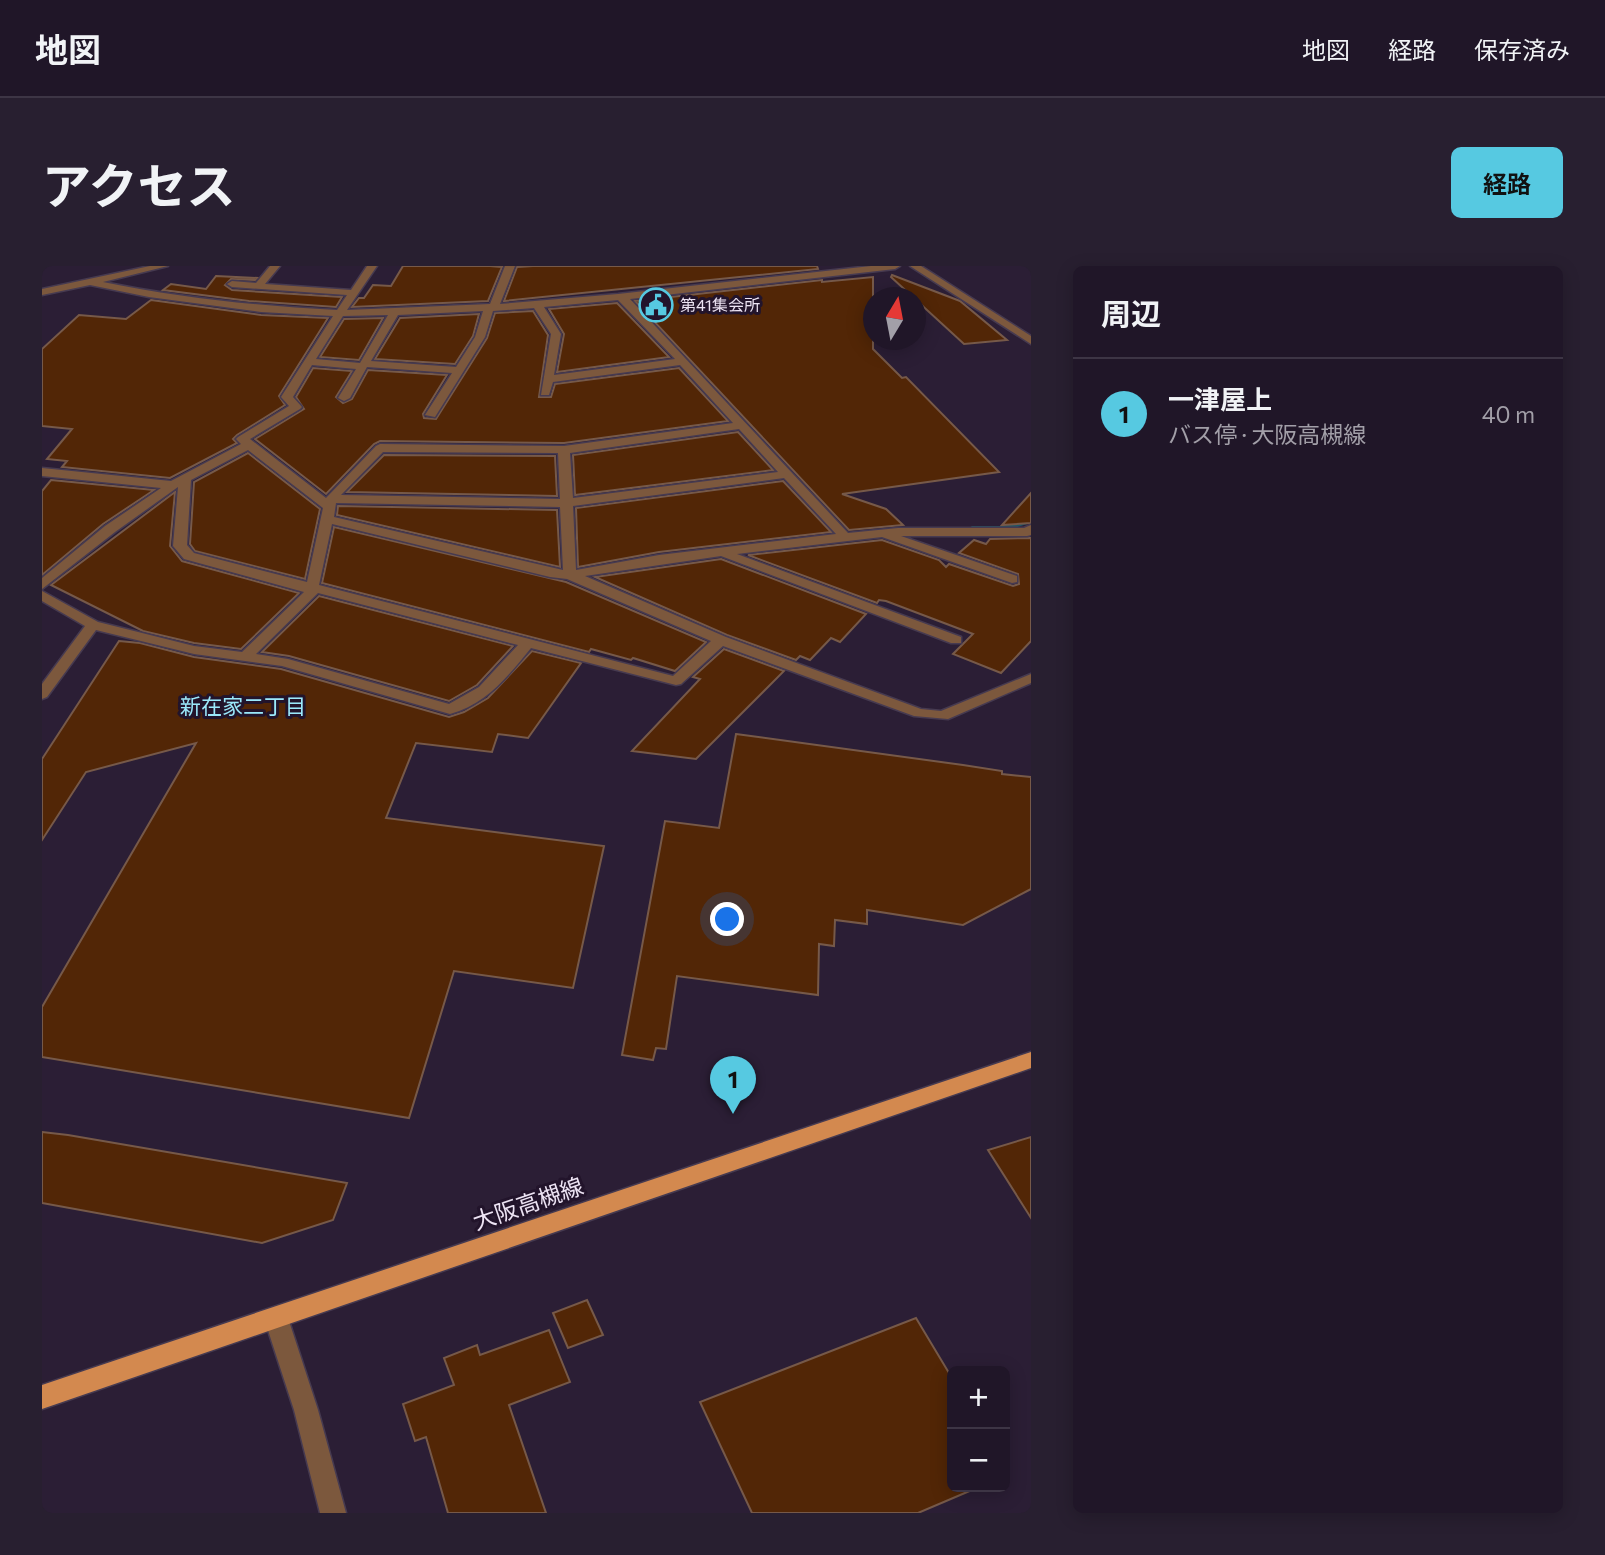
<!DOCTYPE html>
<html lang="ja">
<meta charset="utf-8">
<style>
:root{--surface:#201628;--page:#281f30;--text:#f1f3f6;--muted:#a29fa8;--line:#3d3545;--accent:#56c9e1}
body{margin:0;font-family:Commissioner,"Noto Sans JP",sans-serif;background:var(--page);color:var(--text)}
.controls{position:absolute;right:21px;bottom:21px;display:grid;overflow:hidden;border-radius:10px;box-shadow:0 4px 18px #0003}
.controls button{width:63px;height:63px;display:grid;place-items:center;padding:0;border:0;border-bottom:2px solid var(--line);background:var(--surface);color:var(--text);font:35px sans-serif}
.compass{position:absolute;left:821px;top:21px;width:63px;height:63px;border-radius:50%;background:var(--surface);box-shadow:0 4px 18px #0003;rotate:10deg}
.you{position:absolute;left:686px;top:654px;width:24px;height:24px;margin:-18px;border:5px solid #fff;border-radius:50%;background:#1a73e8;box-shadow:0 0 0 10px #1a73e833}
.badge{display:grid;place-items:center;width:46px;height:46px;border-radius:50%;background:var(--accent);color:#111;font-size:23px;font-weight:700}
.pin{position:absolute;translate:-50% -58px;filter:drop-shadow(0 2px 4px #0008)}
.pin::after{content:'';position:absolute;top:37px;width:24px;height:21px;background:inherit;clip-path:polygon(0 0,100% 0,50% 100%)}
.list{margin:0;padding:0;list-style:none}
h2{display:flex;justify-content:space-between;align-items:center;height:91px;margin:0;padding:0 28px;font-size:30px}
h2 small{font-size:23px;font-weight:400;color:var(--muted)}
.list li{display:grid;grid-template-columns:46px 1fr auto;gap:21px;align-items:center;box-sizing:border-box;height:112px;padding:0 28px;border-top:2px solid var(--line)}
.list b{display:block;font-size:26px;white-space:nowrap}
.list p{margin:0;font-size:23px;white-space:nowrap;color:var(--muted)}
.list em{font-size:23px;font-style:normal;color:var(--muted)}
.map{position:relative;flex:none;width:989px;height:1247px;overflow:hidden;border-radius:10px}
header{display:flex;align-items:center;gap:42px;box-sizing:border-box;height:98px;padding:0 35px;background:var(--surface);border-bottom:2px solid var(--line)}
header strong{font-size:33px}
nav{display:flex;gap:38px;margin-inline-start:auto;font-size:24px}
.intro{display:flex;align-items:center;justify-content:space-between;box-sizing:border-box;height:168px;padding:0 42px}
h1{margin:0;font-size:49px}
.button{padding:18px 32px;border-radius:10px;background:var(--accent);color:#111;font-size:24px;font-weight:700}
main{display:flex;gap:42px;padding:0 42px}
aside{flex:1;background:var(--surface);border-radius:10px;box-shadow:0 4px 18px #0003}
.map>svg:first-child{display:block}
</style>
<header>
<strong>地図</strong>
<nav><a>地図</a><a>経路</a><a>保存済み</a></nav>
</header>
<div class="intro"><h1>アクセス</h1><a class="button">経路</a></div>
<main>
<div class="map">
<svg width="989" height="1247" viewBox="0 0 989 1247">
<rect width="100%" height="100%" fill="#2b1e35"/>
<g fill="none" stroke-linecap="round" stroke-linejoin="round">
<path fill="#1e5565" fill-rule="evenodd" d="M989,251V257C971,262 943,273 926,263L930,260H958Z"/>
</g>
<g fill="#522606" stroke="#765949" stroke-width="2">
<path d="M361,0H448L460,1L446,35L310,41L317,32H322L331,19L349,20Z"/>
<path d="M491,0H775L776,3L462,35L475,1Z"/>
<path d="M850,9L918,35L965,74L922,78L849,11Z"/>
<path d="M174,10L215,12L213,14L189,13L183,19L190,24L300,31L294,41L207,35L121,24L129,18L164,23Z"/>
<path d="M831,11V83L860,112L864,111L957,206L800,228L844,243L861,259L807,264L593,35L780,14V16Z"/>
<path d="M109,34L219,49L286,52L237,130L243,139L195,169L191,173L195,177L128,212L20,201L25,195L5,193L30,163L0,160V83L37,49L84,53Z"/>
<path d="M575,37L627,91L515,106L522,68L507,43Z"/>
<path d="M491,45L506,69L497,131H509L513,118L637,102L686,155L522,177L338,175L332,178L284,228L213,173L262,143L254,131L271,102L310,105L294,131L301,137L310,133L326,104L405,109L381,148L382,152L394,153L445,72L453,47Z"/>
<path d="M437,48L431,70L413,98L333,93L358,52Z"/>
<path d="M341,52L317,94L278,91L302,53Z"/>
<path d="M696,166L731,204L533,229L531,189Z"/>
<path d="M206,187L278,243L263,313L153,285L148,278L152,216Z"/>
<path d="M342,189L513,190L515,230L305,226Z"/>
<path d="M9,214L112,224L61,258L0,309V225Z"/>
<path d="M741,215L789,266L617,286L536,301L534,242Z"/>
<path d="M133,226L128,280L140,295L257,327L199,383L152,377L101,365L9,319Z"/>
<path d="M989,227V257L960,259Z"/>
<path d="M296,240L515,244L518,301L295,249Z"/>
<path d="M292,261L524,316L664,376L633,405L591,392L589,394L549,383L547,386L280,317Z"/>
<path d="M989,272V375L959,407L911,388L931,368L844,335L837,334L835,337L706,289L840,274L897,294L904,301L907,298L971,320L977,318L976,308L917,287L932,274L944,278L948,273Z"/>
<path d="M679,293L824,348L798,376L789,372L768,394L758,390L754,394L685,369L553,311Z"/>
<path d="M277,330L471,380L435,419L407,435L247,390L220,386Z"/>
<path d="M77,375L98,377L152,391L239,403L407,451L422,446L446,432L490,385L539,397L486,472L456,468L450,486L374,477L344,552L562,580L531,722L412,705L367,852L0,791V741L154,477L44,506L0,574V493Z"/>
<path d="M682,383L742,405L654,493L590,485L658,413L651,411Z"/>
<path d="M694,468L921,499L960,505V508L989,511V623L921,659L825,644V658L793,654L792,680L777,678L776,729L635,710L624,783L614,782L611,794L580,789L623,555L677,562Z"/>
<path d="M0,866L26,869L305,917L291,954L220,977L0,937Z"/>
<path d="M989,871V952L946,884Z"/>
<path d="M545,1034L561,1069L526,1082L511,1047Z"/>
<path d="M874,1052L910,1112V1221H937L876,1247H710L658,1136Z"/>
<path d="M507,1064L528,1116L467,1139L504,1247H406L384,1171L373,1175L361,1138L412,1119L402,1092L435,1079L438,1089Z"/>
</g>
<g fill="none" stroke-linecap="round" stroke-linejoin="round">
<defs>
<path id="minor" d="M108,0H126L61,16C139,32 216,40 295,44L305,29L190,21L185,18L190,15L214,17L228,0H238L223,18L309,24L325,0H335L305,44L448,38L463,0H473L458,38L576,28L829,0H858L853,3L588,33L806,267L856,262H982L989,259V269L985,270H859L975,310V316L970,317L840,271L695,288L919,371V377H909L679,290L543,310L684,371L879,443L899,445L989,408V417L906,453L872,450L681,380L639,418L634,419L489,382C466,410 445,438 408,448L240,400L152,388L54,364L5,431L0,433V418L43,360L0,335V325L56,356L152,380L200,386L262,326L142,293L131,280L136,221L73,266L0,323V312L63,260L119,222L0,210V202L129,215L199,178L194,173L196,171L247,140L239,131L291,50L219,46L107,31L48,19L0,29V23ZM576,34L633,93L512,109L519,68L502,41ZM492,42L509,68L499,129H507L511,116L638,99L691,157L522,180L338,178L334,180L284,232L208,173L258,143L260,141L251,131L270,99L314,103L296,132L302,135L308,132L325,101L410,107L383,149L393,151L443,71L451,45ZM441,45L433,71L414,101L329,95L356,49ZM346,49L318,97L274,93L301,50ZM697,163L736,206L531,232L528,187ZM206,184L281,242L265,316L152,287L145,279L149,214ZM341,186L516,187L518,233L299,229ZM742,212L794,268L617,289L534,304L531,240ZM294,237L518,241L521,304L292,251ZM290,258L508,311L525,313L669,375L631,410L277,319ZM276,327L476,379L437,421L407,438L246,393L214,388Z"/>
<g id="tertiary">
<path d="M868,0H879L989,70V78Z"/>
<path d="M234,1041L242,1044L246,1052L276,1144L304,1247H278L252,1144L222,1052L226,1044Z"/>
</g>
<path id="primary" d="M989,786V802L0,1143V1119Z"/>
</defs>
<use href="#minor" stroke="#463a50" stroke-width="3"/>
<use href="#tertiary" stroke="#463a50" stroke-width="3"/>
<use href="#primary" stroke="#463a50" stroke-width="3"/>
<use href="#minor" fill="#7c583d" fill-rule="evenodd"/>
<use href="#tertiary" fill="#7c583d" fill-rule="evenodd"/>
<use href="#primary" fill="#d3894f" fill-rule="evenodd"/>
</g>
<defs>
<symbol id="civic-ring" viewBox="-11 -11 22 22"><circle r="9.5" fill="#22142b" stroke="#56c9e1" stroke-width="1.5"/><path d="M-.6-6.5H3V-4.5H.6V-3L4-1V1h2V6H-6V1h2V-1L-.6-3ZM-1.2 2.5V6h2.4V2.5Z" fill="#56c9e1"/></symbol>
</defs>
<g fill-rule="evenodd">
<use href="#civic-ring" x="595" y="20" width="38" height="38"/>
</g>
<g text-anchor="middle" stroke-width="6" stroke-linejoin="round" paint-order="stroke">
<g font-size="16" fill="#ede4f4" stroke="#22142b" text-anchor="start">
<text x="638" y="45">第41集会所</text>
</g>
<g font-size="21" fill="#9be9fb" stroke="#22142b">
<text x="201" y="448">新在家二丁目</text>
</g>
<g font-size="23" fill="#ede4f4" stroke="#22142b">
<text transform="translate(486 938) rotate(-19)" y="8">大阪高槻線</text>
</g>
</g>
</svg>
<div class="controls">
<button>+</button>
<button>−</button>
</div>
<svg class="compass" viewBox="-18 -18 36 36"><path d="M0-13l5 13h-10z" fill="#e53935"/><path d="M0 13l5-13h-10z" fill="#a29fa8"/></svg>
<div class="you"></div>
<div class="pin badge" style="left:691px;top:848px">1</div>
</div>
<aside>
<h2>周辺<small></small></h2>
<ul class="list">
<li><span class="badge">1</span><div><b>一津屋上</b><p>バス停 · 大阪高槻線</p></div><em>40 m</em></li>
</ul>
</aside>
</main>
